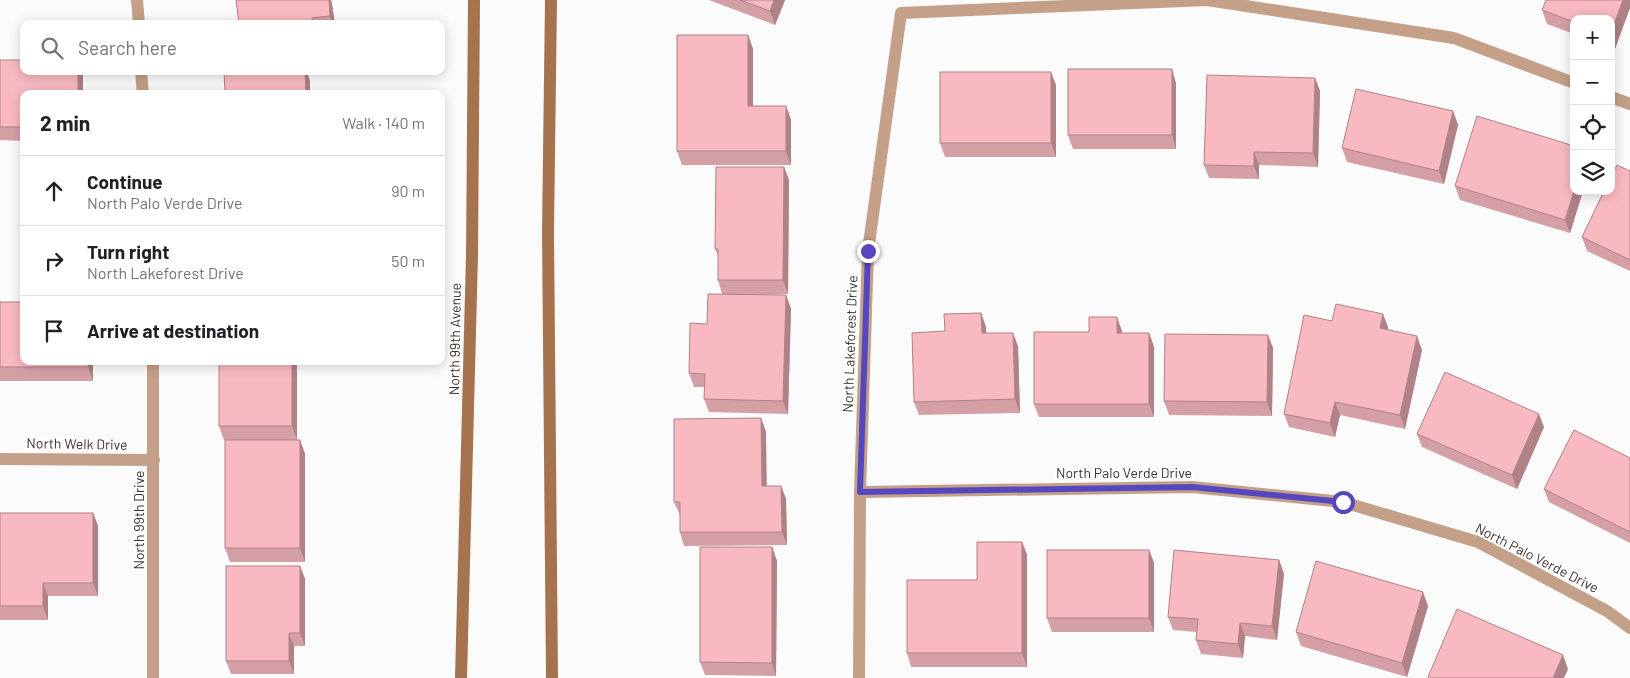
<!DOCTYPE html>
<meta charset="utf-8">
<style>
:root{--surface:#fff;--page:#f2f2f2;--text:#202124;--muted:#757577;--line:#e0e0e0}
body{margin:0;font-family:Barlow,sans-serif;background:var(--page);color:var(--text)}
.controls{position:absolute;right:15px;top:15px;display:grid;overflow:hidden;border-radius:10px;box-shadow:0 2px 12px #0003}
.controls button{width:45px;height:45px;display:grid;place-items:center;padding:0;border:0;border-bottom:1px solid var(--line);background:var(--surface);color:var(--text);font:25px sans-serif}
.stop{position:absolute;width:15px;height:15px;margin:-11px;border:4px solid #5747bf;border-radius:50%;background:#fff}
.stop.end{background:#5747bf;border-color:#fff;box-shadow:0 1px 5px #0008}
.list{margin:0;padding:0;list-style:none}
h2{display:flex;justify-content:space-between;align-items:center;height:65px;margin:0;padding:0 20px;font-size:21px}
h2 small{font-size:16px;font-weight:400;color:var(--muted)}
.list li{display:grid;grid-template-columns:32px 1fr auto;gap:15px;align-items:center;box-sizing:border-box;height:70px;padding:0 20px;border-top:1px solid var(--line)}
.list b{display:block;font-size:19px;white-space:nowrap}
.list p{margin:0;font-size:16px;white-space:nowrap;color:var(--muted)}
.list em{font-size:16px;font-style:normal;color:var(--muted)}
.icon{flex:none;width:28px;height:28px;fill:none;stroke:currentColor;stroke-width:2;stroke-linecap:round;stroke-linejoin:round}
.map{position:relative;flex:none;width:1630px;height:678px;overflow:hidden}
.search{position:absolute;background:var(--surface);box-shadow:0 2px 12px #0003;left:20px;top:20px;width:425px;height:55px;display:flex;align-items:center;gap:12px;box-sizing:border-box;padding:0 18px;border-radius:10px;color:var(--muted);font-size:19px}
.panel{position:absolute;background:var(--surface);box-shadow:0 2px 12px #0003;left:20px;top:90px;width:425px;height:275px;border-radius:10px}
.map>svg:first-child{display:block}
</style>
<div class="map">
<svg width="1630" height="678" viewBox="0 0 1630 678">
<rect width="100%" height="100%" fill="#fbfbfb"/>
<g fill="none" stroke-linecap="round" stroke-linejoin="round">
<g stroke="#c3a087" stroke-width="12">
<path d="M137,0L139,24"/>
<path d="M141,71L143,94"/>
<path d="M1611,97L1630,104"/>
<path d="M153,361V678"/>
<path d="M0,459L154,460"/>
<path d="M860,492L1192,487L1343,502L1478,542L1607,611L1630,628"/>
<path d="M859,678L860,492L868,251L901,13L1207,0L1454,38L1574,83"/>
</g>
<g stroke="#a5734e" stroke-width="12">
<path d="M551,0L548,232L552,678"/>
<path d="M461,678L472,255L474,0"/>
</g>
</g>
<g fill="#d5a0a5">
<path d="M236,0H331L332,4L335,24H239Z"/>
<path d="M709,0H785L775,25Z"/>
<path d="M1630,0L1615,49L1611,47V19H1574V34L1547,24L1542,10Z"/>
<path d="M748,35L753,49V106H786L791,120V165H682L677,151Z"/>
<path d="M0,60L83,75V94H24V141L0,140Z"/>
<path d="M1315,78L1320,91L1318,167L1259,165V179L1209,178L1204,165Z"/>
<path d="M1176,83V149H1073L1068,135Z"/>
<path d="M1056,85V157H945L940,143Z"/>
<path d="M1453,111L1458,125L1444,184L1347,162L1342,148Z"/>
<path d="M784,167L789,180L788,294H730L786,295L791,309L788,414L709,412L704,399L705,387H694L689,373L707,324L722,294L718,280V255L715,249Z"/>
<path d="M1630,171V271L1587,251L1582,237Z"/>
<path d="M1455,186L1574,191H1583L1570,233L1460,200Z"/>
<path d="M0,302L93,361V381H0Z"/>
<path d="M981,313L986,327V333L1018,346L1020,413L919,415L914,402L945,331Z"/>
<path d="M1332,321L1388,327L1387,330L1422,350L1405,429L1340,415L1335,437L1289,427L1284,414Z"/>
<path d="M1122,331V333H1149L1154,347V417H1039L1034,404L1089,332Z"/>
<path d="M1268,335L1273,348L1272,416L1169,415L1164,401Z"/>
<path d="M297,361V440H224L219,426Z"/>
<path d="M761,418L766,432V486H781L786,499L787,545L684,546L680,532V515L674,502Z"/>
<path d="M1544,427L1517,489L1422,447L1417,434Z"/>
<path d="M300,440L305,454V562H230L225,548Z"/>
<path d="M1630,458V543L1549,502L1544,489Z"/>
<path d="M0,513H93L98,526V596H48V620H0Z"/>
<path d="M1022,542L1027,555V667H911L907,653L977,580Z"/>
<path d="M772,547L777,561L776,676L705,675L700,662Z"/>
<path d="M1149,550L1154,563V632H1052L1047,618Z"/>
<path d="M1279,560L1284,574L1277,640L1245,636L1243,658L1201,654L1196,640L1197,632L1173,630L1168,617Z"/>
<path d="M300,566L305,579V646H294V674H231L226,661Z"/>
<path d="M1428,606L1407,677L1301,646L1296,632Z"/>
</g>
<g fill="#ae8286">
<path d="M329,0H331L332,4L335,24H333L330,16Z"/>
<path d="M774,0H785L775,25L770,11Z"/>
<path d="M1623,0H1630V8L1615,49L1611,38V32Z"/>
<path d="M748,35L753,49V120L748,106Z"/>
<path d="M1172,69L1176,83V149L1172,135Z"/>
<path d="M78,71H82L83,75V94H78Z"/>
<path d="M305,71H307L310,81V94H306Z"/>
<path d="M1051,72L1056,85V157L1051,143Z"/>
<path d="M1315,78L1320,91L1318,167L1313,153Z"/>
<path d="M786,106L791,120V165L786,151Z"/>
<path d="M1453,111L1458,125L1444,184L1439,171Z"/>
<path d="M1254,152L1259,165V179L1254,166Z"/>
<path d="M784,167L789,180L788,294L783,280Z"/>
<path d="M1574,191H1583L1570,233L1565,220Z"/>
<path d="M786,295L791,309L788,414L783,401Z"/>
<path d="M981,313L986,327L987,347L982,333Z"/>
<path d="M1383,314L1388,327L1385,342L1380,328Z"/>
<path d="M1117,317L1122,331V347L1117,333Z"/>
<path d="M1013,333L1018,346L1020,413L1015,399Z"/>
<path d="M1149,333L1154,347V417L1149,404Z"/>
<path d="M1268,335L1273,348L1272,416L1267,402Z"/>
<path d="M1417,336L1422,350L1405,429L1400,415Z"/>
<path d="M88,361H93V381L88,367Z"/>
<path d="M292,361H297V440L292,426Z"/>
<path d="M1335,402L1340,415L1335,437L1330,423Z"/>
<path d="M1539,414L1544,427L1517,489L1512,475Z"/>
<path d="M761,418L766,432L767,500L762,486Z"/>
<path d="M300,440L305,454V562L300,548Z"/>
<path d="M781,486L786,499L787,545L782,532Z"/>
<path d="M93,513L98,526V596L93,583Z"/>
<path d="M1022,542L1027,555V667L1022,653Z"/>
<path d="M772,547L777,561L776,676L772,663Z"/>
<path d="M1149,550L1154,563V632L1149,618Z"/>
<path d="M1279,560L1284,574L1277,640L1272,626Z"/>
<path d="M300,566L305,579V646L300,633Z"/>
<path d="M43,583L48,596V620L43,606Z"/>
<path d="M1423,592L1428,606L1407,677L1402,663Z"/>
<path d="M1240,623L1245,636L1243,658L1238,644Z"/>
<path d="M289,633L294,646V674L289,661Z"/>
<path d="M1563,655L1568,669L1564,678H1553Z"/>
</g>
<g fill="#f8bac0" stroke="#ae8286">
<path d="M236,0H329L330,16L312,18V24H239Z"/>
<path d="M740,0H774L770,11Z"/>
<path d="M1546,0H1623L1611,32V19H1574V22L1542,10Z"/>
<path d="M677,35H748V106H786V151H677Z"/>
<path d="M0,60H24V71H78V94H24V127H0Z"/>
<rect x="1068" y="69" width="104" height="66"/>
<path d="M224,71H305L306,94H225Z"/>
<rect x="940" y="72" width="111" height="71"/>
<path d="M1207,75L1315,78L1313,153L1254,152V166L1204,165Z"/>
<path d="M1356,89L1453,111L1439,171L1342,148Z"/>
<path d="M1477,116L1574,146V191L1565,220L1455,186Z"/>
<path d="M1617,165L1630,171V260L1582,237L1604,191H1611V177Z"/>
<path d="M716,167H784L783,280H718V249H715Z"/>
<path d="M708,294L786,295L783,401L704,399L705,374L689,373L690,323L707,324Z"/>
<path d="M0,302H24V361H88V367H0Z"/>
<path d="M1336,304L1383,314L1380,328L1417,336L1400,415L1335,402L1330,423L1284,414L1304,315L1332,321Z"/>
<path d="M981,313L982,333H1013L1015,399L914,402L912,333L945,331L944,314Z"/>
<path d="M1089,317H1117V333H1149V404H1034V332H1089Z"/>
<path d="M1165,334L1268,335L1267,402L1164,401Z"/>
<rect x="219" y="361" width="73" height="65"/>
<path d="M1445,372L1539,414L1512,475L1417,434Z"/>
<path d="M761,418L762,486H781L782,532H680V502H674V419Z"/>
<path d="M1574,430L1630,458V532L1544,489Z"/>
<rect x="225" y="440" width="75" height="108"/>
<path d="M0,513H93V583H43V606H0Z"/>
<path d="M977,542H1022V653H907V580H977Z"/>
<path d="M700,547H772V663L700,662Z"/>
<rect x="1047" y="550" width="102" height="68"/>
<path d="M1174,550L1279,560L1272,626L1240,623L1238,644L1196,640L1198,619L1168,617Z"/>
<path d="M1316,561L1423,592L1402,663L1296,632Z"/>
<path d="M226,566H300V633H289V661H226Z"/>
<path d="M1457,609L1563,655L1553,678H1429L1428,677Z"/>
</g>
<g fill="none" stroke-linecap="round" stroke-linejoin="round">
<path stroke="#5747bf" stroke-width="6" d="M868,251L860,492L1192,487L1343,502"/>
</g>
<g text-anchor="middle" stroke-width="4" stroke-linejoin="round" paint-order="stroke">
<g font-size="14" fill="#3e3330" stroke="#fff">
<text transform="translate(455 339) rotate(-89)" y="5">North 99th Avenue</text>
<text transform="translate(850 344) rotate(-88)" y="5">North Lakeforest Drive</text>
<text transform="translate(77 444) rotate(1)" y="5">North Welk Drive</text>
<text x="1124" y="478">North Palo Verde Drive</text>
<text transform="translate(139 520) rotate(-90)" y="5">North 99th Drive</text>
<text transform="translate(1537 558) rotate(27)" y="5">North Palo Verde Drive</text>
</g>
</g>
</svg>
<div class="controls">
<button>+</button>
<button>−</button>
<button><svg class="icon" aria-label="locate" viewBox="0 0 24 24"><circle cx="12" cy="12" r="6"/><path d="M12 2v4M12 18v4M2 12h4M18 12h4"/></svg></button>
<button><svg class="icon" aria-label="layers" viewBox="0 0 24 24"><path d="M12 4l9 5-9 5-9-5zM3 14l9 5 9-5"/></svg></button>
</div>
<div class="stop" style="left:1343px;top:502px"></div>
<div class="stop end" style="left:868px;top:251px"></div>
<div class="search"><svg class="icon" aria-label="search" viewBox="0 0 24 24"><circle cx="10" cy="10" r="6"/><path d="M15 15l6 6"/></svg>Search here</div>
<section class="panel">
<h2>2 min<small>Walk · 140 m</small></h2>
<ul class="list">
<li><svg class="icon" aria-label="ahead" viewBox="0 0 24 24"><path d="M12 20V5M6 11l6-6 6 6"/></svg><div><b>Continue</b><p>North Palo Verde Drive</p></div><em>90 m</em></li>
<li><svg class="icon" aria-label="right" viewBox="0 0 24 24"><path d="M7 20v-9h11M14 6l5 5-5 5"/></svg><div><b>Turn right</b><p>North Lakeforest Drive</p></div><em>50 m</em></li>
<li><svg class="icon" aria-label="arrive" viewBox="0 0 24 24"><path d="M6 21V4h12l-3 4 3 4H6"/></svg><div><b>Arrive at destination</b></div></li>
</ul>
</section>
</div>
